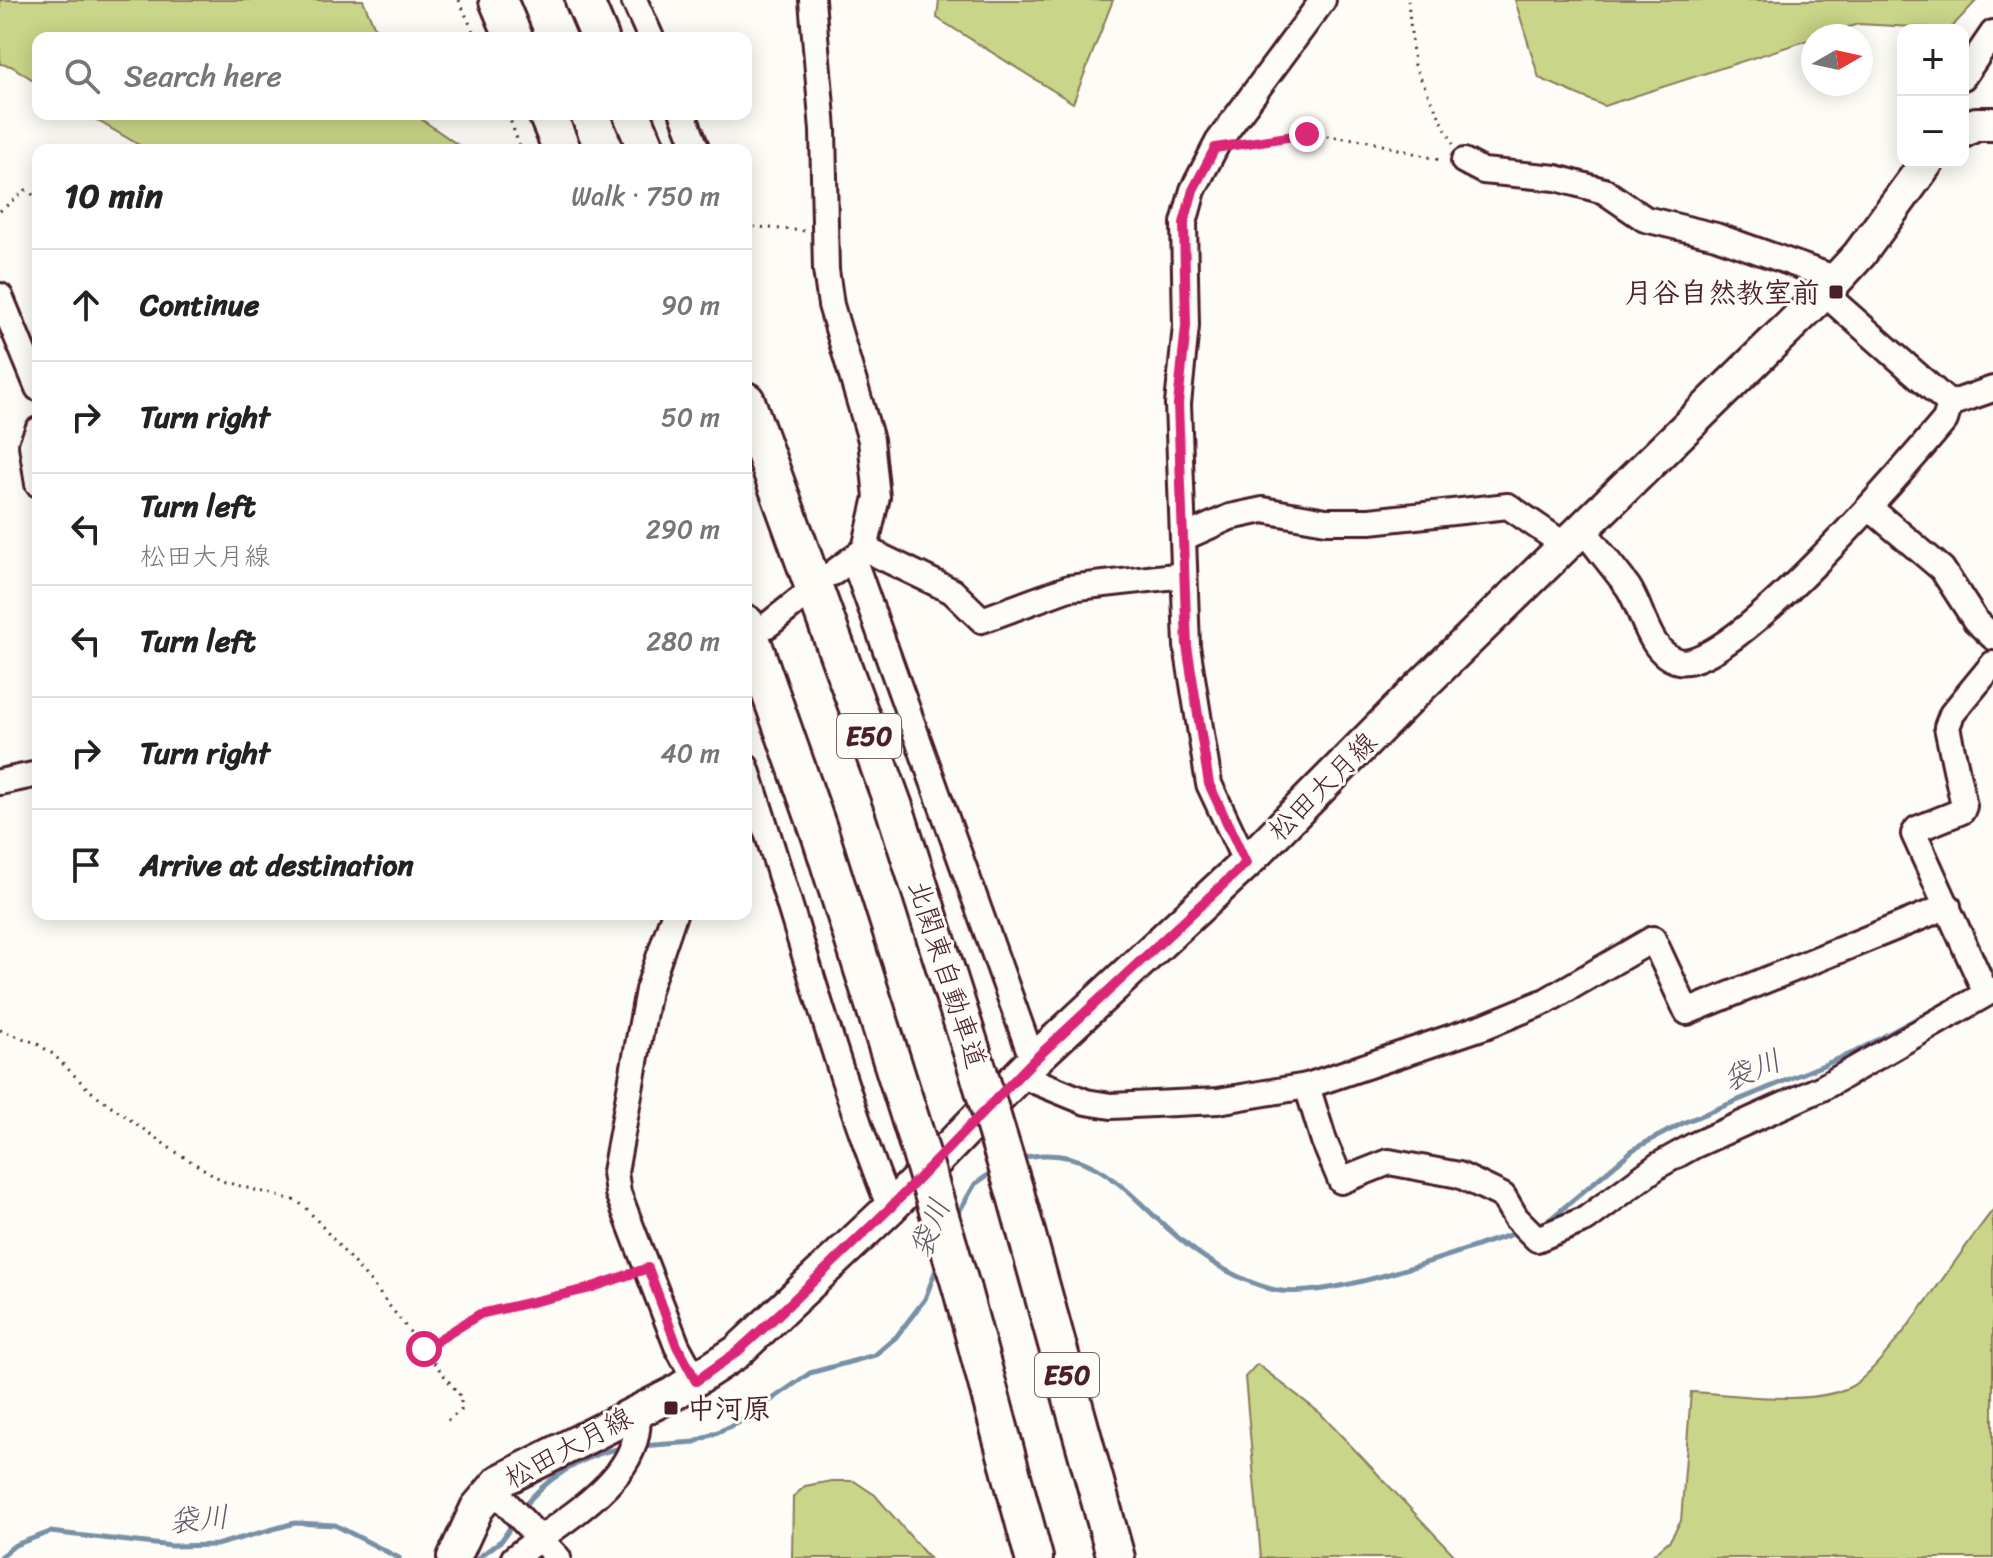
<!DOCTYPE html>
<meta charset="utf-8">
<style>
:root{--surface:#fff;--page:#f2f2f2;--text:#222;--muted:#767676;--line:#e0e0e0}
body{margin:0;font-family:Sriracha,"Klee One",sans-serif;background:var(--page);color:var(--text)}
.controls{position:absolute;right:24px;top:24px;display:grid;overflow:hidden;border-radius:16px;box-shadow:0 4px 20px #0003}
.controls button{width:72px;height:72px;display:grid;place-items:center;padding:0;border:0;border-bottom:2px solid var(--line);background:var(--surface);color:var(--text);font:40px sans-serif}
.compass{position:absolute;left:1801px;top:24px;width:72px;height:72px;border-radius:50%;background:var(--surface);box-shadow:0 4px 20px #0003;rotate:81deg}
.stop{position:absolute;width:24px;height:24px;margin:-18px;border:6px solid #db2777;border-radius:50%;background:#fff}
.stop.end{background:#db2777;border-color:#fff;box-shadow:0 2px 8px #0008}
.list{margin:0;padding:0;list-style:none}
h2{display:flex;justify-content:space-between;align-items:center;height:104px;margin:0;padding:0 32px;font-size:34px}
h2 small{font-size:26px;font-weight:400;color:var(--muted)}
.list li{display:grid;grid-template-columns:52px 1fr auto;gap:24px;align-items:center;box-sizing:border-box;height:112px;padding:0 32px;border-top:2px solid var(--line)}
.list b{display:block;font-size:30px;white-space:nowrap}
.list p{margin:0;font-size:26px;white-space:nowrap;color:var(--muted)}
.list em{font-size:26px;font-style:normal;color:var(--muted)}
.icon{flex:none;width:44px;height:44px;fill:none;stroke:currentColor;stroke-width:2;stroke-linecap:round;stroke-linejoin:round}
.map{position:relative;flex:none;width:1993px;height:1558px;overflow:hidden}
.search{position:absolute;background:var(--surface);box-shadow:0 4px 20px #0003;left:32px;top:32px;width:720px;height:88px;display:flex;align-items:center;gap:20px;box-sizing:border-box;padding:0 28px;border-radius:16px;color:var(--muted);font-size:30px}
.panel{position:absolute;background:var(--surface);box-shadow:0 4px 20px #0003;left:32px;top:144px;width:720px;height:776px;border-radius:16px}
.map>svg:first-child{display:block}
</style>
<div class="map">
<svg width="1993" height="1558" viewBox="0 0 1993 1558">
<rect width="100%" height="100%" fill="#fdfcf7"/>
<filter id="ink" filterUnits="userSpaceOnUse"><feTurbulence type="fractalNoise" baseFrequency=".0125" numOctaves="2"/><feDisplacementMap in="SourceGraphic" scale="16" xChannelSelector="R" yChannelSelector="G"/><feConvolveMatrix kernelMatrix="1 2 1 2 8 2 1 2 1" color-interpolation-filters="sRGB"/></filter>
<g filter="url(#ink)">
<g fill="#c9d588" stroke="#8a7a5a" stroke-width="2">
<path d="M0,0H363L379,38H38V83L11,66L0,64Z"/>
<path d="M939,0H1113L1073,103L937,18Z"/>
<path d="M1515,0H1977L1950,29L1858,24L1604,106L1539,78Z"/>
<path d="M86,114H414L465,150H148Z"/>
<path d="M1993,1210V1558H1649L1670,1540L1681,1521L1691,1392C1736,1394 1809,1407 1850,1387C1883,1372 1964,1245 1993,1210Z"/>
<path d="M1257,1364L1320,1413L1457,1558H1261L1245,1377Z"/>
<path d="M832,1481H854L875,1495L929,1558H792L793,1497L805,1486Z"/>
</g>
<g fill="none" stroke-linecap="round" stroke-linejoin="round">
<g stroke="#7890a6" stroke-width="5">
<path d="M1017,1159C1097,1138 1131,1201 1186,1244C1210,1263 1242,1281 1271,1289C1323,1304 1458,1251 1513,1234"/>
<path d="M956,1217L975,1184L994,1171"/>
<path d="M1542,1226L1634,1149L1685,1122L1855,1052L1975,987"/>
<path d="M640,1446L695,1442L738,1423L810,1373L875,1355L896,1337L925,1299L938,1264"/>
<path d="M521,1511C542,1480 585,1454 622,1448"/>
<path d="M0,1557L15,1545L50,1532L172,1546L216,1545L295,1523L335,1525L399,1558"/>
<path d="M478,1558L502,1540L514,1522"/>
</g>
<defs>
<g id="minor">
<path d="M634,0L651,38"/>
<path d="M812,0L823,130L826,270L831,305L871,440L877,497L865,549L833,573"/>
<path d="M1963,77L1993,33"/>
<path d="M683,114L697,150"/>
<path d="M1464,161L1483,171L1556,178L1604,191L1645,219L1716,236L1837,279"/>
<path d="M1824,293L1950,404"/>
<path d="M0,296L38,388"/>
<path d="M1950,404L1993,389"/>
<path d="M38,430L32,445L38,484"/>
<path d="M1871,509L1942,569L1975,620L1993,637"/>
<path d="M1583,529C1598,549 1613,567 1628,587C1643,609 1648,653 1678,661C1729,675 1909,463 1945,420L1950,404"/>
<path d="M1185,537L1230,517L1263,510L1326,521H1370L1508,506L1566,546"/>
<path d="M865,549L952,591L982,620L1069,588L1184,575"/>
<path d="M853,558L1033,1061"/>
<path d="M768,625L803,597"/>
<path d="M746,767C795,913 833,1064 890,1208"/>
<path d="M0,782L38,774"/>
<path d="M1246,863L1209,784L1187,646L1178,404L1186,326L1184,223L1193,190L1218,142L1323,0"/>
<path d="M674,914L648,990L615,1172L618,1193L677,1346L696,1381"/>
<path d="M1986,993L1914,834L1917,829L1962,811L1964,806L1947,727L1952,714L1993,664"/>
<path d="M1020,1075L1086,1102L1111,1106L1218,1101L1307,1086L1485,1026L1546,1001L1653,939L1687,1012L1948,906"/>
<path d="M1307,1086L1324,1141L1341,1181L1389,1162L1459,1175L1503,1196L1516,1218L1537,1239L1586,1219L1659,1165L1695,1145L1822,1088L1993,990"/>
<path d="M492,1488L558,1558"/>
<path d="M514,1558C560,1520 646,1479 637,1411"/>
</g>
<g id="major">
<path d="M1963,131L1976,124H1993"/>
<path d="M454,1558L477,1508L500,1481L673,1394L737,1352L890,1208L1033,1061L1246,863L1412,695L1824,293L1859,255L1927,162"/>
</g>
<g id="highway">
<path d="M498,0L514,38"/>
<path d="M584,0L600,38"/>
<path d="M547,114L562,150"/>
<path d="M632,114L647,150"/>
<path d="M746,401L894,807L979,1074"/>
<path d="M746,624L820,834L916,1137"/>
<path d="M1015,1192L1116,1558"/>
<path d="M962,1290L1034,1558"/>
</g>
</defs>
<use href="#minor" stroke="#4a1f2b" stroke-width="30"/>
<use href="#major" stroke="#4a1f2b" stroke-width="38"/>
<use href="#highway" stroke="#4a1f2b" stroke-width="42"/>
<g stroke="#4a1f2b" stroke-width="3" stroke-dasharray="2 6" stroke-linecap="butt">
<path d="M459,0L476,38"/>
<path d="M1408,0L1414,65L1453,144"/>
<path d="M508,114L521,150"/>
<path d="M1240,146L1307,134L1364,140L1444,161"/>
<path d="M0,211L26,190L38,198"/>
<path d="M746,226L806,231"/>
<path d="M0,1030L36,1043L53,1054L89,1090L171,1149L225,1182L297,1201L307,1209L373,1285L461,1397V1410L445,1423"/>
<path d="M425,1348L480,1314L587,1289L629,1273"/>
</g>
<use href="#minor" stroke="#fdfcf7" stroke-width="24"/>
<use href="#major" stroke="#fdfcf7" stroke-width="32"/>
<use href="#highway" stroke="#fdfcf7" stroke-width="36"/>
<defs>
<g id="highway-bridge">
<path d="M979,1074L1015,1192"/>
<path d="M916,1137L962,1290"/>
</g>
</defs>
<use href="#highway-bridge" stroke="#4a1f2b" stroke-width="42" stroke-linecap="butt"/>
<use href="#highway-bridge" stroke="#fdfcf7" stroke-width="36"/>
</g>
</g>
<g fill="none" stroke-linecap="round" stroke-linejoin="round" filter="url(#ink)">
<path stroke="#db2777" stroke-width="10" d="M424,1349L480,1314L587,1289L648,1268L677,1346L696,1381L737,1352L779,1314L890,1208L1033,1061L1246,863L1209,784L1187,646L1178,404L1186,326L1184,223L1193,190L1215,148L1307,134"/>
</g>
<g fill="#4a1f2b" stroke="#fdfcf7" stroke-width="3">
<rect x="1828" y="284" width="16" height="16" rx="4"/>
<rect x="663" y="1400" width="16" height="16" rx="4"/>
</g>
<g text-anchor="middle" stroke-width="6" stroke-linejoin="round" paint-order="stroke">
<g fill="#fdfcf7" stroke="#806168" stroke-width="2">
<rect x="837" y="714" width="64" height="44" rx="6"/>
<rect x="1035" y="1353" width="64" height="44" rx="6"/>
</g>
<g font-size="26" font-weight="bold" fill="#4a1f2b">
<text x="869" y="745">E50</text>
<text x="1067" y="1384">E50</text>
</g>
<g font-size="28" font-weight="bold" fill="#4a1f2b" stroke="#fdfcf7" text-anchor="end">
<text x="1820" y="302">月谷自然教室前</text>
<text x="687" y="1418" text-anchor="start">中河原</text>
</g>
<g font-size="28" fill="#4a1f2b" stroke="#fdfcf7">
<text transform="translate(1322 786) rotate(-45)" y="10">松田大月線</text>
<text transform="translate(948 974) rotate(72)" y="10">北関東自動車道</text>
<text transform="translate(568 1447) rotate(-28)" y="10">松田大月線</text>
</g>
<g font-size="30" font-style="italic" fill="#615768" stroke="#fdfcf7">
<text transform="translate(1752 1070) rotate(-22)" y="10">袋川</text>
<text transform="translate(930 1228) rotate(-68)" y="10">袋川</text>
<text transform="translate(199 1519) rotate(-5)" y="10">袋川</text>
</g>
</g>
</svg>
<div class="controls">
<button>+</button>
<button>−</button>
</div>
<svg class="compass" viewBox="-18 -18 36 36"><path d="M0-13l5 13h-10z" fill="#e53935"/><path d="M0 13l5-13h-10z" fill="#767676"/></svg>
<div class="stop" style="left:424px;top:1349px"></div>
<div class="stop end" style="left:1307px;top:134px"></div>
<div class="search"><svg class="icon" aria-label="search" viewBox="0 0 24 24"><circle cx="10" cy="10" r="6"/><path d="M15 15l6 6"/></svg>Search here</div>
<section class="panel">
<h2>10 min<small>Walk · 750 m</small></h2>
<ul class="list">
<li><svg class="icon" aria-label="ahead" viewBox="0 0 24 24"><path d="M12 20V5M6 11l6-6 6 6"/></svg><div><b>Continue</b></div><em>90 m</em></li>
<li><svg class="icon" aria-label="right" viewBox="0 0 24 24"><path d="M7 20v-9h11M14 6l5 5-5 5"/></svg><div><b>Turn right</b></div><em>50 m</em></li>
<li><svg class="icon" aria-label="left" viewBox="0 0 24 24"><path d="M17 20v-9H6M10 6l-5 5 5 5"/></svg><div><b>Turn left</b><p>松田大月線</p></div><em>290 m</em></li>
<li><svg class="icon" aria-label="left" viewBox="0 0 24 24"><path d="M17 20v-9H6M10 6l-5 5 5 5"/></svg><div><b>Turn left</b></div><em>280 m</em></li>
<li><svg class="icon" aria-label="right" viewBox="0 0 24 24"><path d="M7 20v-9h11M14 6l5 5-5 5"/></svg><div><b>Turn right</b></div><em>40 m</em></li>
<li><svg class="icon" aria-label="arrive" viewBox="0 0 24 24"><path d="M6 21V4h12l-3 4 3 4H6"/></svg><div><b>Arrive at destination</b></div></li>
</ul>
</section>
</div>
